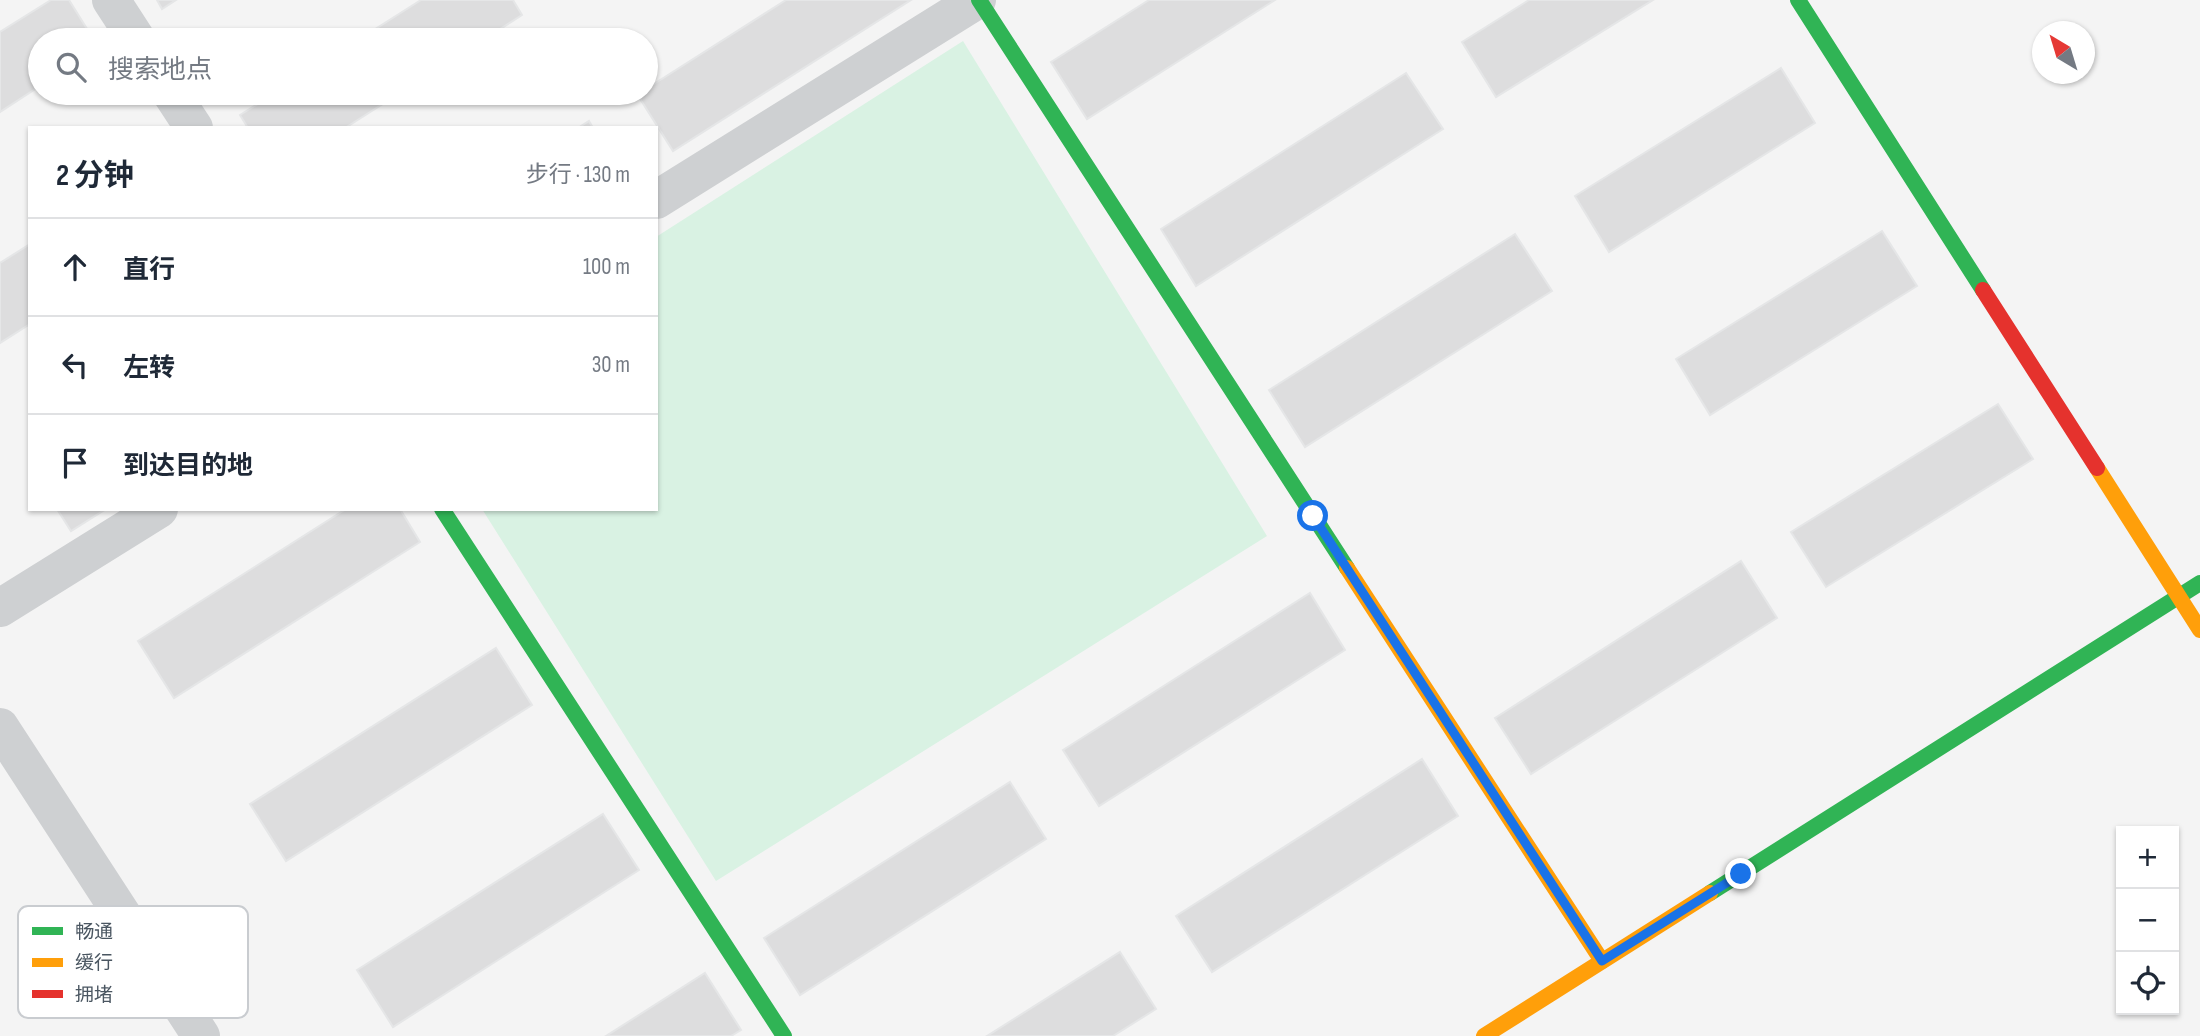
<!DOCTYPE html>
<html lang="zh">
<meta charset="utf-8">
<style>
:root{--surface:#fff;--page:#f6f6f7;--text:#1f2937;--muted:#747a83;--line:#e0e1e3}
body{margin:0;font-family:"Sofia Sans Condensed","Noto Sans SC",sans-serif;background:var(--page);color:var(--text)}
.controls{position:absolute;right:21px;bottom:21px;display:grid;overflow:hidden;border-radius:0px;box-shadow:0 2px 5px #0004}
.controls button{width:63px;height:63px;display:grid;place-items:center;padding:0;border:0;border-bottom:2px solid var(--line);background:var(--surface);color:var(--text);font:35px sans-serif}
.compass{position:absolute;left:2032px;top:21px;width:63px;height:63px;border-radius:50%;background:var(--surface);box-shadow:0 2px 5px #0004;rotate:322deg}
.stop{position:absolute;width:21px;height:21px;margin:-16px;border:5px solid #1a73e8;border-radius:50%;background:#fff}
.stop.end{background:#1a73e8;border-color:#fff;box-shadow:0 2px 7px #0008}
.list{margin:0;padding:0;list-style:none}
h2{display:flex;justify-content:space-between;align-items:center;height:91px;margin:0;padding:0 28px;font-size:30px}
h2 small{font-size:23px;font-weight:400;color:var(--muted)}
.list li{display:grid;grid-template-columns:46px 1fr auto;gap:21px;align-items:center;box-sizing:border-box;height:98px;padding:0 28px;border-top:2px solid var(--line)}
.list b{display:block;font-size:26px;white-space:nowrap}
.list em{font-size:23px;font-style:normal;color:var(--muted)}
.icon{flex:none;width:38px;height:38px;fill:none;stroke:currentColor;stroke-width:2;stroke-linecap:round;stroke-linejoin:round}
.map{position:relative;flex:none;width:2200px;height:1036px;overflow:hidden}
.search{position:absolute;background:var(--surface);box-shadow:0 2px 5px #0004;left:28px;top:28px;width:630px;height:77px;display:flex;align-items:center;gap:18px;box-sizing:border-box;padding:0 24px;border-radius:38px;color:var(--muted);font-size:26px}
.panel{position:absolute;background:var(--surface);box-shadow:0 2px 5px #0004;left:28px;top:126px;width:630px;height:385px;border-radius:0px}
.map>svg:first-child{display:block}
</style>
<div class="map">
<svg width="2200" height="1036" viewBox="0 0 2200 1036">
<rect width="100%" height="100%" fill="#f4f4f4"/>
<path fill="#d9f2e3" d="M963,41L1267,536L716,881L482,509H656V237Z"/>
<g fill="#ddddde" stroke="#e5e6e7" stroke-width="2">
<path d="M51,0H69L94,40H40V86L0,112V32Z"/>
<path d="M157,0H176L162,9Z"/>
<path d="M421,0H513L522,15L483,40H358Z"/>
<path d="M786,0H911L673,151L637,94L646,93V89Z"/>
<path d="M1149,0H1275L1087,119L1051,62Z"/>
<path d="M1529,0H1653L1496,97L1462,42Z"/>
<path d="M1781,68L1815,123L1609,252L1575,196Z"/>
<path d="M1406,73L1443,129L1196,286L1161,229Z"/>
<path d="M275,93H400L345,128H248L240,115Z"/>
<path d="M589,121L593,128H578Z"/>
<path d="M1882,231L1917,286L1710,415L1676,359Z"/>
<path d="M1515,234L1552,291L1305,447L1269,390Z"/>
<path d="M30,244V324L0,343V263Z"/>
<path d="M1998,404L2033,459L1826,587L1791,532Z"/>
<path d="M57,509H106L71,531Z"/>
<path d="M346,509H400L420,542L174,698L138,641Z"/>
<path d="M1741,561L1777,618L1531,774L1495,718Z"/>
<path d="M1310,593L1345,650L1099,806L1063,750Z"/>
<path d="M496,648L532,705L286,861L250,804Z"/>
<path d="M1422,759L1458,816L1212,972L1176,916Z"/>
<path d="M1010,782L1046,839L800,995L764,938Z"/>
<path d="M603,814L639,870L393,1027L357,970Z"/>
<path d="M1120,952L1156,1009L1113,1036H987Z"/>
<path d="M705,973L741,1030L731,1036H606Z"/>
</g>
<g fill="none" stroke-linecap="round" stroke-linejoin="round">
<g stroke="#ced0d2" stroke-width="38">
<path d="M111,0L137,40"/>
<path d="M171,93L194,128"/>
<path d="M656,200L977,0"/>
<path d="M0,608L159,509"/>
<path d="M0,727L201,1036"/>
</g>
<g stroke="#30b455" stroke-width="16">
<path d="M979,0L1347,568"/>
<path d="M1798,0L1983,290"/>
<path d="M442,509L784,1036"/>
<path d="M1710,893L2200,583"/>
</g>
<g stroke="#ff9f0a" stroke-width="16">
<path d="M2097,468L2200,630"/>
<path d="M1347,568L1602,961"/>
<path d="M1484,1036L1710,893"/>
</g>
<path stroke="#e5322d" stroke-width="16" d="M1983,290L2097,468"/>
</g>
<g fill="none" stroke-linecap="round" stroke-linejoin="round">
<path stroke="#1a73e8" stroke-width="9" d="M1313,516L1602,961L1741,874"/>
</g>
<rect x="18" y="906" width="230" height="112" rx="10" fill="#fff" stroke="#c9ccd0" stroke-width="2"/>
<rect x="32" y="927" width="31" height="8" fill="#30b455"/>
<rect x="32" y="958" width="31" height="9" fill="#ff9f0a"/>
<rect x="32" y="990" width="31" height="8" fill="#e5322d"/>
<g font-size="19" fill="#4a5661">
<text x="75" y="938">畅通</text>
<text x="75" y="969">缓行</text>
<text x="75" y="1001">拥堵</text>
</g>
</svg>
<div class="controls">
<button>+</button>
<button>−</button>
<button><svg class="icon" aria-label="locate" viewBox="0 0 24 24"><circle cx="12" cy="12" r="6"/><path d="M12 2v4M12 18v4M2 12h4M18 12h4"/></svg></button>
</div>
<svg class="compass" viewBox="-18 -18 36 36"><path d="M0-13l5 13h-10z" fill="#e53935"/><path d="M0 13l5-13h-10z" fill="#747a83"/></svg>
<div class="stop" style="left:1313px;top:516px"></div>
<div class="stop end" style="left:1741px;top:874px"></div>
<div class="search"><svg class="icon" aria-label="search" viewBox="0 0 24 24"><circle cx="10" cy="10" r="6"/><path d="M15 15l6 6"/></svg>搜索地点</div>
<section class="panel">
<h2>2 分钟<small>步行 · 130 m</small></h2>
<ul class="list">
<li><svg class="icon" aria-label="ahead" viewBox="0 0 24 24"><path d="M12 20V5M6 11l6-6 6 6"/></svg><div><b>直行</b></div><em>100 m</em></li>
<li><svg class="icon" aria-label="left" viewBox="0 0 24 24"><path d="M17 20v-9H6M10 6l-5 5 5 5"/></svg><div><b>左转</b></div><em>30 m</em></li>
<li><svg class="icon" aria-label="arrive" viewBox="0 0 24 24"><path d="M6 21V4h12l-3 4 3 4H6"/></svg><div><b>到达目的地</b></div></li>
</ul>
</section>
</div>
